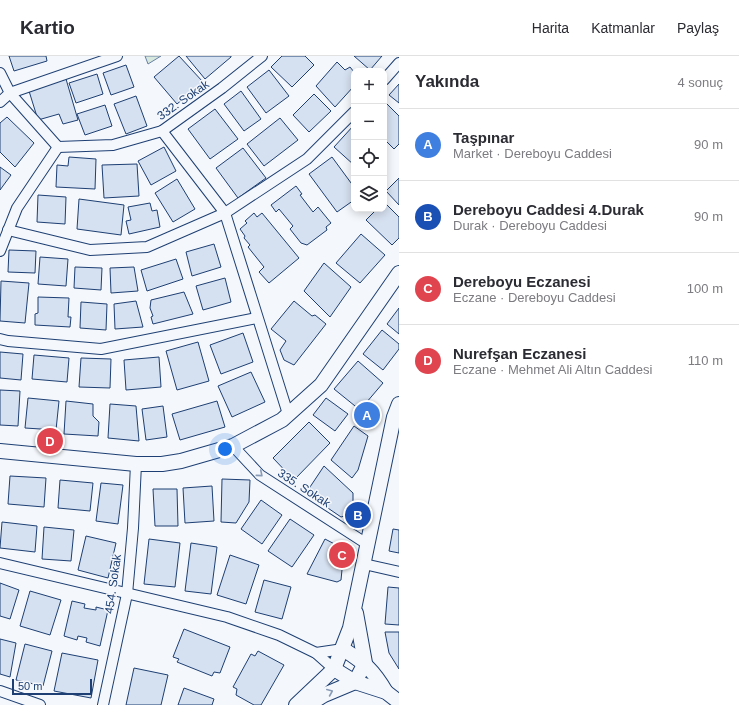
<!DOCTYPE html>
<html lang="tr">
<meta charset="utf-8">
<style>
:root{--surface:#fff;--page:#f7f7f7;--text:#2b2b33;--muted:#7c7c81;--line:#e1e1e2;--accent:#b45309}
body{margin:0;font-family:Helvetica,sans-serif;background:var(--page);color:var(--text)}
.controls{position:absolute;right:12px;top:12px;display:grid;overflow:hidden;border-radius:8px;box-shadow:0 2px 10px #0003}
.controls button{width:36px;height:36px;display:grid;place-items:center;padding:0;border:0;border-bottom:1px solid var(--line);background:var(--surface);color:var(--text);font:20px sans-serif}
.scale{position:absolute;left:12px;bottom:10px;width:80px;box-sizing:border-box;padding-left:4px;border:2px solid #1d3f73;border-top:0;font-size:11px;line-height:14px;white-space:nowrap;color:#1d3f73;-webkit-text-stroke:3px #f4f7fb;paint-order:stroke}
.you{position:absolute;left:225px;top:393px;width:14px;height:14px;margin:-10px;border:3px solid #fff;border-radius:50%;background:#1a73e8;box-shadow:0 0 0 6px #1a73e833}
.badge{display:grid;place-items:center;width:26px;height:26px;border-radius:50%;background:var(--accent);color:#fff;font-size:13px;font-weight:700}
.pin{position:absolute;translate:-50% -50%;border:2px solid #fff;box-shadow:0 1px 4px #0006}
.list{margin:0;padding:0;list-style:none}
h2{display:flex;justify-content:space-between;align-items:center;height:52px;margin:0;padding:0 16px;font-size:17px}
h2 small{font-size:13px;font-weight:400;color:var(--muted)}
.list li{display:grid;grid-template-columns:26px 1fr auto;gap:12px;align-items:center;box-sizing:border-box;height:72px;padding:0 16px;border-top:1px solid var(--line)}
.list b{display:block;font-size:15px;white-space:nowrap}
.list p{margin:0;font-size:13px;white-space:nowrap;color:var(--muted)}
.list em{font-size:13px;font-style:normal;color:var(--muted)}
.icon{flex:none;width:22px;height:22px;fill:none;stroke:currentColor;stroke-width:2;stroke-linecap:round;stroke-linejoin:round}
.map{position:relative;flex:none;width:399px;height:649px;overflow:hidden}
header{display:flex;align-items:center;gap:24px;box-sizing:border-box;height:56px;padding:0 20px;background:var(--surface);border-bottom:1px solid var(--line)}
header strong{font-size:19px}
nav{display:flex;gap:22px;margin-inline-start:auto;font-size:14px}
main{display:flex}
aside{flex:1;background:var(--surface)}
.map>svg:first-child{display:block}
</style>
<header>
<strong>Kartio</strong>
<nav><a>Harita</a><a>Katmanlar</a><a>Paylaş</a></nav>
</header>
<main>
<div class="map">
<svg width="399" height="649" viewBox="0 0 399 649">
<rect width="100%" height="100%" fill="#f4f7fb"/>
<path fill="#d7e8df" stroke="#687fa3" d="M145,0H161L148,8Z"/>
<g fill="#d5e0f0" stroke="#1d3f73">
<path d="M9,0H46L47,5L14,15Z"/>
<path d="M179,0L203,26L177,48L154,21Z"/>
<path d="M186,0H231V1L205,23Z"/>
<path d="M282,0H305L314,9L292,31L271,11Z"/>
<path d="M354,0H382L370,14Z"/>
<path d="M337,6L345,14L350,11L354,16V30L335,51L316,30Z"/>
<path d="M126,9L134,31L111,39L103,17Z"/>
<path d="M269,14L289,40L266,57L247,31Z"/>
<path d="M97,18L103,38L76,47L69,27Z"/>
<path d="M66,23L78,64L63,68L59,58L38,64L29,35Z"/>
<path d="M399,28V47L389,39Z"/>
<path d="M241,35L261,63L244,75L224,48Z"/>
<path d="M314,38L331,55L309,76L293,59Z"/>
<path d="M136,40L147,70L126,78L114,48Z"/>
<path d="M384,45L399,60V88L394,93L384,83Z"/>
<path d="M105,49L112,70L85,79L77,58Z"/>
<path d="M215,53L238,83L210,103L188,73Z"/>
<path d="M7,61L34,87L15,111L0,96V67Z"/>
<path d="M280,62L298,84L264,110L247,88Z"/>
<path d="M354,69V109L334,91Z"/>
<path d="M164,91L176,115L151,129L138,105Z"/>
<path d="M243,92L266,122L238,142L216,112Z"/>
<path d="M69,101L96,103L95,133L56,131L57,109L68,110Z"/>
<path d="M332,101L354,131V144L337,156L309,118Z"/>
<path d="M137,108L139,140L104,142L102,109Z"/>
<path d="M0,111L11,119L0,134Z"/>
<path d="M399,122V149L386,135Z"/>
<path d="M177,123L195,153L173,166L155,137Z"/>
<path d="M296,130L302,138L300,139L313,156L318,151L331,167L326,171L327,174L307,189L301,187L290,173L293,170L279,153L276,156L271,149Z"/>
<path d="M38,139L66,141L65,168L37,166Z"/>
<path d="M79,143L124,149L121,179L77,173Z"/>
<path d="M384,146L399,161V182L392,189L366,164L377,153H384Z"/>
<path d="M150,147L152,155L157,154L160,171L129,178L126,165L131,164L128,151Z"/>
<path d="M254,157L257,161L262,157L299,202L269,227L259,216L264,211L248,191L250,189L244,182L245,180L240,173L247,167L245,165Z"/>
<path d="M361,178L385,199L360,227L336,207Z"/>
<path d="M214,188L221,211L192,220L186,196Z"/>
<path d="M9,194L36,195L35,217L8,216Z"/>
<path d="M40,201L68,203L66,230L38,228Z"/>
<path d="M176,203L183,223L147,235L141,214Z"/>
<path d="M324,207L351,231L330,261L304,235Z"/>
<path d="M75,211L102,212L101,234L74,232Z"/>
<path d="M134,211L138,235L111,237L110,212Z"/>
<path d="M225,222L231,246L203,254L196,230Z"/>
<path d="M1,225L29,227L25,267L0,265Z"/>
<path d="M184,236L193,258L153,268L151,261L153,260L150,252L151,244Z"/>
<path d="M38,241L69,242L68,261H71L70,271L35,269V258L38,257Z"/>
<path d="M136,245L143,271L115,273L114,248Z"/>
<path d="M294,245L312,260L315,259L326,268L294,309L284,304L280,294L286,285L271,273Z"/>
<path d="M81,246L107,248L106,274L80,272Z"/>
<path d="M399,252V278L387,268Z"/>
<path d="M382,274L399,288V293L383,314L363,298Z"/>
<path d="M243,277L253,306L221,318L210,289Z"/>
<path d="M198,286L209,325L177,334L166,295Z"/>
<path d="M0,296L23,298L21,324L0,322Z"/>
<path d="M34,299L69,302L67,326L32,323Z"/>
<path d="M159,301L161,331L126,334L124,304Z"/>
<path d="M81,302L111,303L110,332L79,331Z"/>
<path d="M358,305L383,327L360,354L334,333Z"/>
<path d="M251,316L265,346L232,361L218,330Z"/>
<path d="M0,334L20,335L18,370L0,369Z"/>
<path d="M28,342L59,345L56,374L25,372Z"/>
<path d="M326,342L348,358L335,375L313,359Z"/>
<path d="M66,345L93,348V360L99,366L98,380L64,378Z"/>
<path d="M217,345L225,371L180,384L172,358Z"/>
<path d="M110,348L136,350L139,385L108,382Z"/>
<path d="M163,350L167,381L146,384L142,353Z"/>
<path d="M309,366L330,387L294,424L273,402Z"/>
<path d="M354,370L368,380L358,414L352,422L331,404Z"/>
<path d="M324,410L353,437V450L348,459L341,461L306,437Z"/>
<path d="M10,420L46,422L44,451L8,448Z"/>
<path d="M222,423L250,424L249,446L236,467L221,466Z"/>
<path d="M60,424L93,427L90,455L58,452Z"/>
<path d="M101,427L123,429L118,468L96,465Z"/>
<path d="M212,430L214,465L185,467L183,432Z"/>
<path d="M153,433H177L178,470H155Z"/>
<path d="M261,444L282,459L262,488L241,473Z"/>
<path d="M290,463L314,479L292,511L268,495Z"/>
<path d="M2,466L37,470L35,496L0,492Z"/>
<path d="M44,471L74,474L71,505L42,503Z"/>
<path d="M393,473L399,474V497L389,495Z"/>
<path d="M86,480L116,487L108,522L78,514Z"/>
<path d="M149,483L180,487L175,531L144,528Z"/>
<path d="M325,483L344,493L341,524L337,526L307,518Z"/>
<path d="M191,487L217,491L211,538L185,535Z"/>
<path d="M230,499L259,509L246,548L217,539Z"/>
<path d="M264,524L291,531L282,563L255,556Z"/>
<path d="M0,527L19,534L10,563L0,560Z"/>
<path d="M388,531L399,532V569L385,568Z"/>
<path d="M30,535L61,544L50,579L20,570Z"/>
<path d="M72,545L85,548L84,552L96,554V551L108,554L100,590L86,586L87,582L78,580L77,584L64,580Z"/>
<path d="M184,573L230,591L220,617L214,616L212,620L177,606L179,603L173,601Z"/>
<path d="M385,576H399V613L389,597Z"/>
<path d="M0,583L16,587L10,621L0,618Z"/>
<path d="M25,588L52,595L43,630L16,624Z"/>
<path d="M258,595L284,609L261,649H254L236,639L237,633L233,631L251,598L255,600Z"/>
<path d="M62,597L98,604L91,642L54,635Z"/>
<path d="M134,612L168,619L161,649H126Z"/>
<path d="M184,632L214,643L212,649H178Z"/>
</g>
<g fill="none" stroke-linecap="round" stroke-linejoin="round">
<defs>
<g id="street">
<path d="M0,17L10,37L58,91L113,89L162,75L222,32L262,0"/>
<path d="M384,24L399,7"/>
<path d="M0,46L10,37L117,0"/>
<path d="M162,75L225,157L288,358"/>
<path d="M8,174L90,194L147,191L225,157L307,103L354,56"/>
<path d="M0,195L17,152L58,91"/>
<path d="M0,283L8,285L101,293L257,262"/>
<path d="M233,390L260,419L367,488"/>
<path d="M0,507L227,561L279,579L316,597L334,613"/>
<path d="M364,508L399,516"/>
<path d="M316,597L343,593"/>
<path d="M0,635L40,649"/>
<path d="M103,649L127,538L133,472L136,408"/>
</g>
<g id="secondary">
<path d="M0,395L136,408H162L181,405L233,390L282,364L321,329L399,217"/>
<path d="M343,593C365,607 373,614 386,636"/>
<path d="M334,613L355,626L386,636L399,646"/>
<path d="M296,649L334,613L350,572L394,361L399,348"/>
<path d="M308,649L324,639L355,626L365,607L356,557"/>
</g>
</defs>
<use href="#street" stroke="#1d3f73" stroke-width="12"/>
<use href="#secondary" stroke="#1d3f73" stroke-width="16"/>
<use href="#street" stroke="#f4f7fb" stroke-width="10"/>
<use href="#secondary" stroke="#f4f7fb" stroke-width="14"/>
</g>
<defs><path id="oneway-chevron" d="M-2-3.5L2.5 0L-2 3.5" fill="none" stroke-width="1.6" stroke-linecap="round" stroke-linejoin="round"/></defs>
<g stroke="#889bb7">
<use href="#oneway-chevron" transform="translate(260 418) rotate(40)"/>
<use href="#oneway-chevron" transform="translate(330 636) rotate(-23)"/>
</g>
<g text-anchor="middle" stroke-width="3" stroke-linejoin="round" paint-order="stroke">
<g font-size="12" fill="#1d3f73" stroke="#f4f7fb">
<text transform="translate(183 44) rotate(-35)" y="4">332. Sokak</text>
<text transform="translate(304 432) rotate(33)" y="4">335. Sokak</text>
<text transform="translate(113 528) rotate(-82)" y="4">454. Sokak</text>
</g>
</g>
</svg>
<div class="controls">
<button>+</button>
<button>−</button>
<button><svg class="icon" aria-label="locate" viewBox="0 0 24 24"><circle cx="12" cy="12" r="6"/><path d="M12 2v4M12 18v4M2 12h4M18 12h4"/></svg></button>
<button><svg class="icon" aria-label="layers" viewBox="0 0 24 24"><path d="M12 4l9 5-9 5-9-5zM3 14l9 5 9-5"/></svg></button>
</div>
<div class="scale">50 m</div>
<div class="you"></div>
<div class="pin badge" style="left:367px;top:359px;background:#3f7fe0">A</div>
<div class="pin badge" style="left:358px;top:459px;background:#1a4fb4">B</div>
<div class="pin badge" style="left:342px;top:499px;background:#e0444e">C</div>
<div class="pin badge" style="left:50px;top:385px;background:#e0444e">D</div>
</div>
<aside>
<h2>Yakında<small>4 sonuç</small></h2>
<ul class="list">
<li><span class="badge" style="background:#3f7fe0">A</span><div><b>Taşpınar</b><p>Market · Dereboyu Caddesi</p></div><em>90 m</em></li>
<li><span class="badge" style="background:#1a4fb4">B</span><div><b>Dereboyu Caddesi 4.Durak</b><p>Durak · Dereboyu Caddesi</p></div><em>90 m</em></li>
<li><span class="badge" style="background:#e0444e">C</span><div><b>Dereboyu Eczanesi</b><p>Eczane · Dereboyu Caddesi</p></div><em>100 m</em></li>
<li><span class="badge" style="background:#e0444e">D</span><div><b>Nurefşan Eczanesi</b><p>Eczane · Mehmet Ali Altın Caddesi</p></div><em>110 m</em></li>
</ul>
</aside>
</main>
